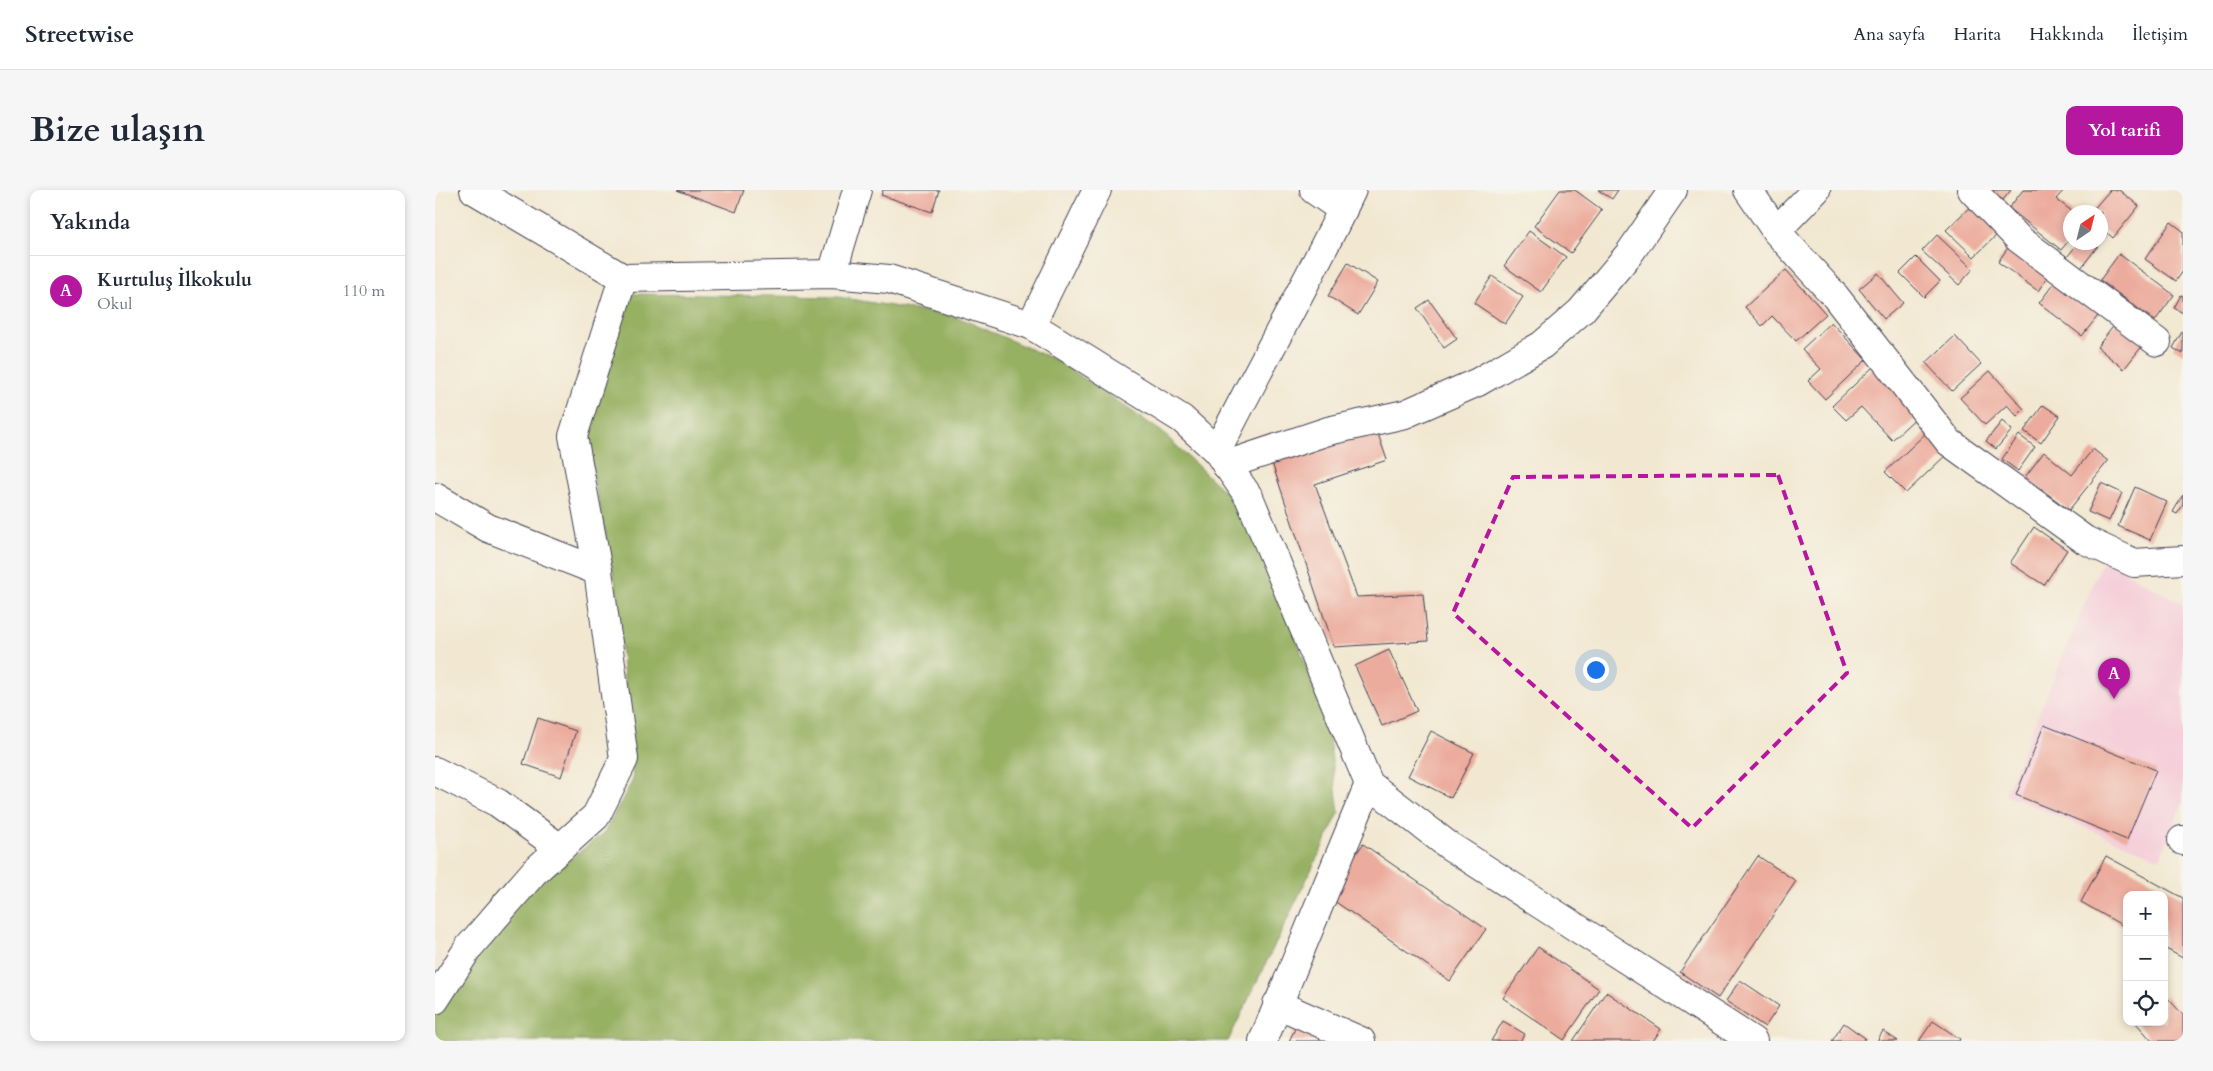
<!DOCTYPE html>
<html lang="tr">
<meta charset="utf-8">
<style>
:root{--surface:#fff;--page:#f6f6f7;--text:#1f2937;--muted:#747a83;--line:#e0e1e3;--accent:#b5179e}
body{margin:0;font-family:Cardo,serif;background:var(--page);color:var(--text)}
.controls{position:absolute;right:15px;bottom:15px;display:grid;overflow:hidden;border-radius:10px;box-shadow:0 2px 8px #0003}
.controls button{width:45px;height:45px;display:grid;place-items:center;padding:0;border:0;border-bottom:1px solid var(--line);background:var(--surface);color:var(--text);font:25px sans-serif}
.compass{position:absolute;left:1628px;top:15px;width:45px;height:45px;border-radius:50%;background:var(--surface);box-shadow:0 2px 8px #0003;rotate:35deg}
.you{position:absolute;left:1160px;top:479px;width:18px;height:18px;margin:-12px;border:4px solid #fff;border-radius:50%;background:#1a73e8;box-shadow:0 0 0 8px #1a73e833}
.badge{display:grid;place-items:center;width:32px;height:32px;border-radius:50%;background:var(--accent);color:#fff;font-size:16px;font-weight:700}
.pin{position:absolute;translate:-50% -41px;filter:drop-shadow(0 1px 2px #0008)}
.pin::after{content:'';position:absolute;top:26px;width:18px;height:15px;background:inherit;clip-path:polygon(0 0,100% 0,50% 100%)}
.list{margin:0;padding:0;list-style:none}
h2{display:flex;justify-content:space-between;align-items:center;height:65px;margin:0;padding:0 20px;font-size:21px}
h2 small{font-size:16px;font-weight:400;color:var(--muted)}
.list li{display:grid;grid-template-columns:32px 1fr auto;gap:15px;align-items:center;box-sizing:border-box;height:70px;padding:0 20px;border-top:1px solid var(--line)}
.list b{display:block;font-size:19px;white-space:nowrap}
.list p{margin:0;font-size:16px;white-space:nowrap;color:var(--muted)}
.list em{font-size:16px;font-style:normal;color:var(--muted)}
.icon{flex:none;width:28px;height:28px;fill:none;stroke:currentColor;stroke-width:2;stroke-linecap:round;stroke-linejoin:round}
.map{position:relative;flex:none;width:1748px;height:851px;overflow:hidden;border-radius:10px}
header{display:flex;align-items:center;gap:30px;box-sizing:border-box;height:70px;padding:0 25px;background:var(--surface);border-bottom:1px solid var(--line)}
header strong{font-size:24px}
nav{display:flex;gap:28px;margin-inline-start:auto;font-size:18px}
.intro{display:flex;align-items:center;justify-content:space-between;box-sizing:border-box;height:120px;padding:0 30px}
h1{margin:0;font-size:35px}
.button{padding:12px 22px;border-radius:10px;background:var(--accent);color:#fff;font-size:18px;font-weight:700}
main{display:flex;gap:30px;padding:0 30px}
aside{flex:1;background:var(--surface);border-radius:10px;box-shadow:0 2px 8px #0003}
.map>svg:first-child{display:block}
</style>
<header>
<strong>Streetwise</strong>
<nav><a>Ana sayfa</a><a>Harita</a><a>Hakkında</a><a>İletişim</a></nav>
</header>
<div class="intro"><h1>Bize ulaşın</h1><a class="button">Yol tarifi</a></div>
<main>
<aside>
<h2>Yakında<small></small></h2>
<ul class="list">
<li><span class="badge">A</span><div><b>Kurtuluş İlkokulu</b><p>Okul</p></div><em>110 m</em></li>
</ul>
</aside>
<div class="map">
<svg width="1748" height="851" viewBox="0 0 1748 851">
<rect width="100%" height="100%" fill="#f7f3e8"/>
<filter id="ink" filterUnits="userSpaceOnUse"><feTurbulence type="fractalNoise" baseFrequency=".02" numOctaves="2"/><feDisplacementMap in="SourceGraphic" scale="10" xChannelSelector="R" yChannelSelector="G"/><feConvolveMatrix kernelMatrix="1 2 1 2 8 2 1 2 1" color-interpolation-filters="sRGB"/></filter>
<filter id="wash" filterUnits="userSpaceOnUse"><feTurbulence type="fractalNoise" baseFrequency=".0096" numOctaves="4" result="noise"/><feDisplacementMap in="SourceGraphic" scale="20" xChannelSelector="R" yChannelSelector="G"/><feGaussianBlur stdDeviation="1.12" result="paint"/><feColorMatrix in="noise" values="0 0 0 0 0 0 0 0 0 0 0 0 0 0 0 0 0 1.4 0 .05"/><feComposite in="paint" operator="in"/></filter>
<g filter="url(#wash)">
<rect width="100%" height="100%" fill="#f2e8d1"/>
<path fill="#f5cfda" d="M1668,370L1748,414V611L1725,669L1570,604Z"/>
<path fill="#97b163" stroke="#5c6a4f" d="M196,104L403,107L522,127L625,172L727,242L796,308L843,394L893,541L904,623L793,851H0V827L58,734L117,683L169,643L198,590L181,396L148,235Z"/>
<g id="blocks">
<g fill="#ecac9d">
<path d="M242,0H309L301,22Z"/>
<path d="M448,0H504L497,22L446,5Z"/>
<path d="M1125,0H1140L1167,20L1136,63L1099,36Z"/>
<path d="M1163,0H1183L1177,9Z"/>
<path d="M1554,0H1576L1568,10Z"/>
<path d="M1588,0H1629L1621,9L1638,22H1636V48L1626,60L1574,18Z"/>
<path d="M1675,0H1684L1704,16L1678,48L1666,37V22H1656Z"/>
<path d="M1542,10L1570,37L1539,67L1511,40Z"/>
<path d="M1736,32L1748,41V81L1741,91L1710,69Z"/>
<path d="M1094,41L1131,67L1106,102L1069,76Z"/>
<path d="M1502,45L1538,79L1524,95L1487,61Z"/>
<path d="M1666,45L1669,48L1646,78L1632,67L1644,52H1666Z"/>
<path d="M1576,53L1616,82L1603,101L1563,72Z"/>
<path d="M1684,64L1739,105L1720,131L1665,90Z"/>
<path d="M1481,67L1505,91L1489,107L1465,83Z"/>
<path d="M913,73L943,92L923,125L893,106Z"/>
<path d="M1351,80L1391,124L1361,151L1337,126L1327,136L1310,117Z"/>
<path d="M1443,83L1468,113L1449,129L1424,99Z"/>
<path d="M1057,86L1088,107L1070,134L1039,113Z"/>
<path d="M1623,88L1666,122L1647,146L1604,113Z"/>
<path d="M1746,105L1748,106V123L1739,118Z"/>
<path d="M994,110L1022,149L1009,158L982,118Z"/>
<path d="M1396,132L1431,170L1390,209L1373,191L1386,179L1367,159Z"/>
<path d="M1681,133L1708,155L1689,179L1662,157Z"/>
<path d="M1748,140V164L1738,158Z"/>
<path d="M1520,146L1546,174L1517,201L1491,173Z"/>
<path d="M1438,177L1484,225L1457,250L1426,217L1411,230L1397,216Z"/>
<path d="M1555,181L1589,219L1582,226L1572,215L1550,235L1525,208Z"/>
<path d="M1608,215L1625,226L1606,253L1589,241Z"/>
<path d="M1567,231L1577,240L1561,259L1551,251Z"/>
<path d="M941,238L952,270L880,294L922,407L988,404L993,451L899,457L837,273Z"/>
<path d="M1492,242L1513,263L1471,303L1450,282Z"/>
<path d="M1584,245L1600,257L1583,281L1567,269Z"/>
<path d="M1658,259L1673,271L1634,320L1590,287L1609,262L1637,285Z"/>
<path d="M1666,293L1687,303L1674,331L1653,322Z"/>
<path d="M1700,297L1732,312L1715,350L1683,336Z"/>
<path d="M1748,305V315L1742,324L1738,322Z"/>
<path d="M1599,337L1632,360L1609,395L1575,373Z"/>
<path d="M954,460L982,521L947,536L920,476Z"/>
<path d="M103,528L141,541L126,587L88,574Z"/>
<path d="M1609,535L1721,580L1692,650L1581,605Z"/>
<path d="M996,541L1039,563L1016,608L973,586Z"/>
<path d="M928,654L1051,739L1015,791L892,706Z"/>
<path d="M1323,666L1361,691L1283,808L1245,782Z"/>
<path d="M1671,666L1748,708V768L1729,758V705H1692V738L1646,712Z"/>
<path d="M1103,757L1164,799L1129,850L1068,808Z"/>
<path d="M1305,790L1344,816L1330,837L1291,811Z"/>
<path d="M1171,802L1226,839L1218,851H1138Z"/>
<path d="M1730,805L1748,825V851H1717L1700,832H1729Z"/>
<path d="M1068,831L1090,844L1085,851H1056Z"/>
<path d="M1498,831L1525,849L1524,851H1484Z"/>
<path d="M863,833L898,851H854Z"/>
<path d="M1409,833L1430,848L1428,851H1397Z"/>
<path d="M1448,841L1463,851H1442Z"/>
</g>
</g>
</g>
<g filter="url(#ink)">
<use href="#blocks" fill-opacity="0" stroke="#414052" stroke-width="1"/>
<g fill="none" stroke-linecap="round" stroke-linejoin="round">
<defs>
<g id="minor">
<path d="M39,0L188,88L397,84L454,89L596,135L747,229L782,261L814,307L934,594L1013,655L1318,851"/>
<path d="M879,0L908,20"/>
<path d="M1313,0L1341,41L1400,106L1514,252L1650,350L1699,373L1748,370"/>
<path d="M1537,0L1584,49L1722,152"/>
<path d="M1341,41L1381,0"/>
<path d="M397,84L422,0"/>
<path d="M596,135L662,0"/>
<path d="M782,261C826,173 875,89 917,0"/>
<path d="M791,275L893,241L970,224L1043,192L1107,155L1146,121L1194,64L1238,0"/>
<path d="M0,307L53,338L163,381"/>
<path d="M0,581L63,613L125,658"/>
<path d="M1747,650L1748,651"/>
<path d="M0,810L34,757L99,682L161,626L189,569L163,381L138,246L188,88"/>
<path d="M842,814L926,851"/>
<path d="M828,851L934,594"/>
</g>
</defs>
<use href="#minor" stroke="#414052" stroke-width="30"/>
<use href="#minor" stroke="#fff" stroke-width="28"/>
</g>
</g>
<path fill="none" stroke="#b5179e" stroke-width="4" stroke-dasharray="10 6" stroke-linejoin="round" d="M1343,285L1412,483L1257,638L1018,423L1078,287Z"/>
</svg>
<div class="controls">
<button>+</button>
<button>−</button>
<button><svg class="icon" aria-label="locate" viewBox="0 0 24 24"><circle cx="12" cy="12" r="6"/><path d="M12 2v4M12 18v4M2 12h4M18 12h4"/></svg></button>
</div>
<svg class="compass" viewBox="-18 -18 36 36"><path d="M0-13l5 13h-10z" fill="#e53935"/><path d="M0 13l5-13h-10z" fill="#747a83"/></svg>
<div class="you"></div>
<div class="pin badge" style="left:1679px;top:509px">A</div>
</div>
</main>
